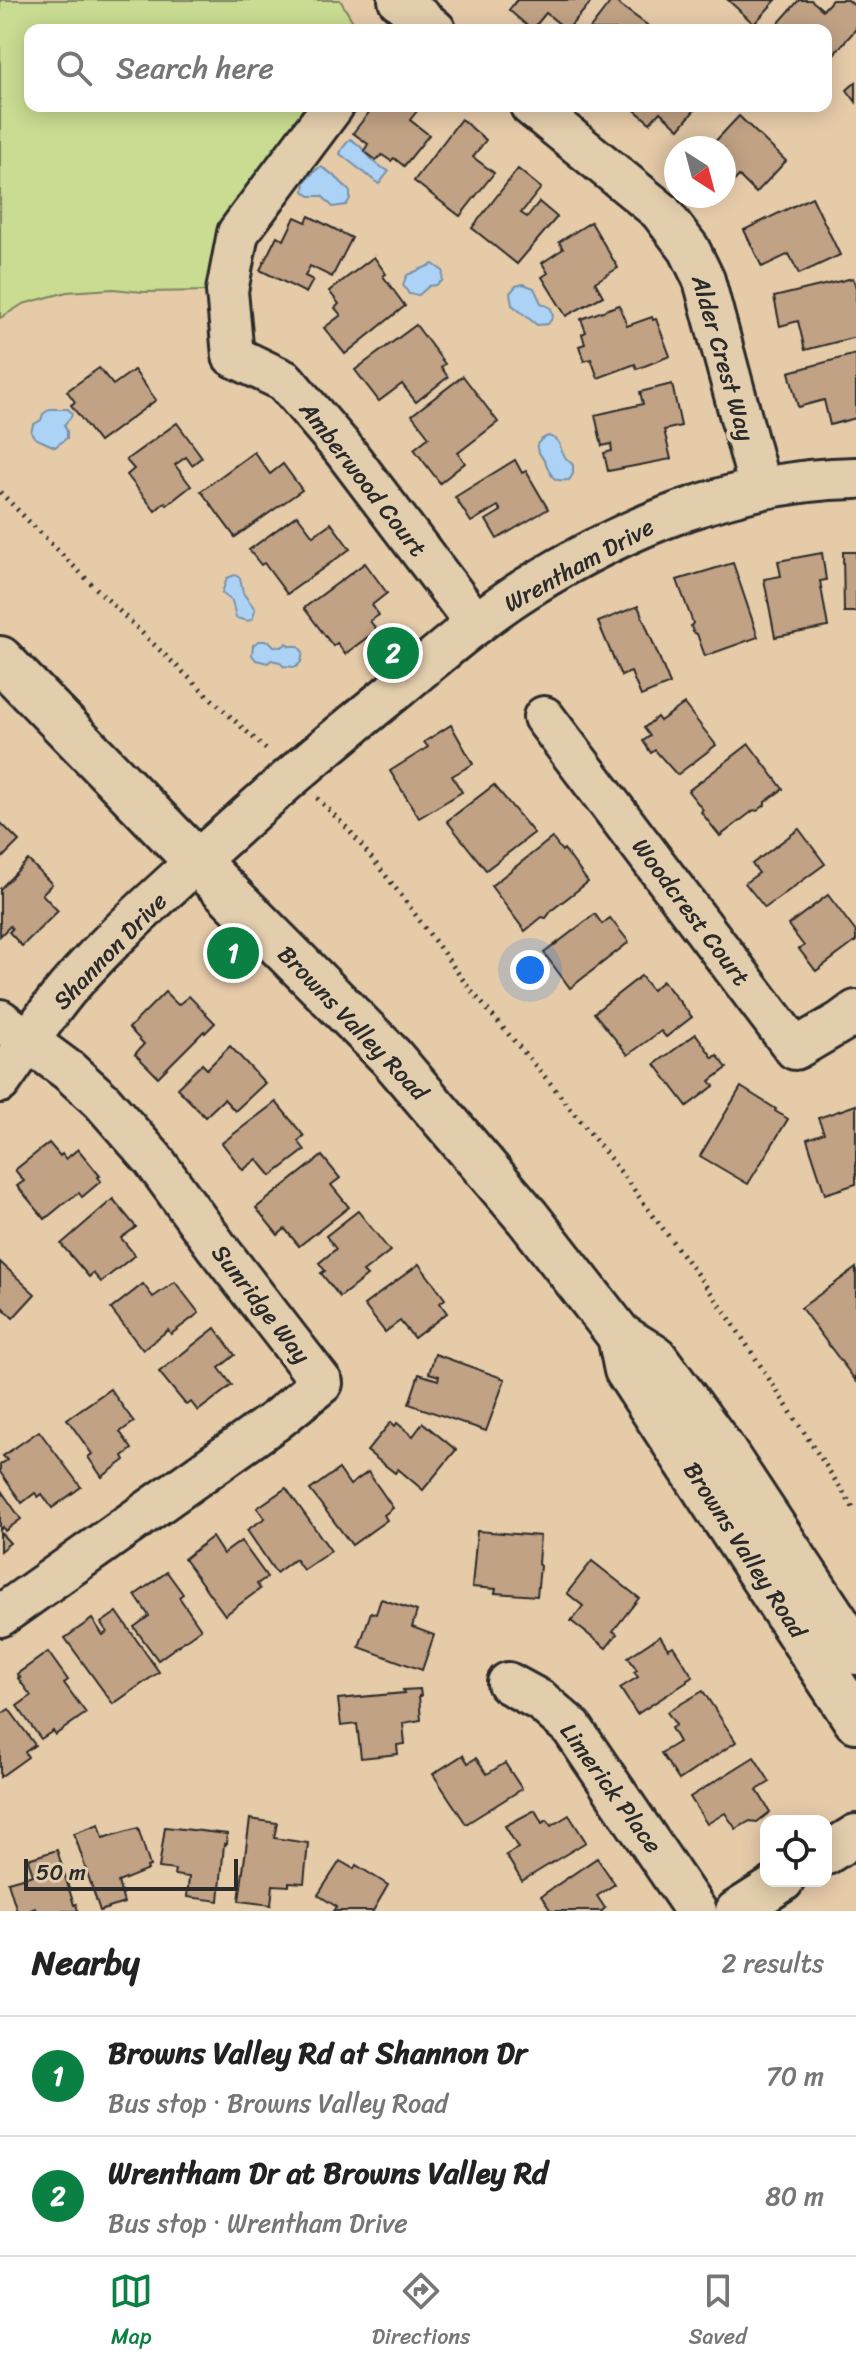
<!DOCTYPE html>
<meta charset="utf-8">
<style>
:root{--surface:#fff;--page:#f2f2f2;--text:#222;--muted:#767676;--line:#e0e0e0;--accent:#0b8043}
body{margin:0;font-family:Sriracha,sans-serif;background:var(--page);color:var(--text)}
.controls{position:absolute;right:24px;bottom:24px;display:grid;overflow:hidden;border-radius:16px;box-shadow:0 4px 20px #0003}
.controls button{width:72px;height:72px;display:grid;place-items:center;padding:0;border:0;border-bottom:2px solid var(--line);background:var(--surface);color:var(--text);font:40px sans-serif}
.compass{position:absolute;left:664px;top:136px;width:72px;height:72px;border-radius:50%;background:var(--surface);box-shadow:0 4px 20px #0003;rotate:144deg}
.scale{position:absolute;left:24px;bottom:20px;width:214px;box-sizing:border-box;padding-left:8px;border:4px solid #2b2b2b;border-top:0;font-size:22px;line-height:28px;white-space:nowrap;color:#2b2b2b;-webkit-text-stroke:6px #e2cdac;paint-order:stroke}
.you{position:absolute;left:530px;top:970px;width:28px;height:28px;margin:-20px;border:6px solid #fff;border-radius:50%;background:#1a73e8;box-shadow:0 0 0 12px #1a73e833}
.badge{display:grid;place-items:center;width:52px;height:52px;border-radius:50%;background:var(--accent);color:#fff;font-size:26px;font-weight:700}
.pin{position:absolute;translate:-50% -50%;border:4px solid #fff;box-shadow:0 2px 8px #0006}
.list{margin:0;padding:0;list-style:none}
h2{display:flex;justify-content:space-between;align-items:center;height:104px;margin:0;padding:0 32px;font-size:34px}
h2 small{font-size:26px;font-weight:400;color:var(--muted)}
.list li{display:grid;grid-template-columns:52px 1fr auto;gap:24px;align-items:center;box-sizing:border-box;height:120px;padding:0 32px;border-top:2px solid var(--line)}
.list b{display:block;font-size:30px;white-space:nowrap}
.list p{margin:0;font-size:26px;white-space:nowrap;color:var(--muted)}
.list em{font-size:26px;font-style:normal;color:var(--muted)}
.icon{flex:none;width:44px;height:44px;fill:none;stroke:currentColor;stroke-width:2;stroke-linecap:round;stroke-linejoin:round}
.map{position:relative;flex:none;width:856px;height:1911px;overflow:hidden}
.search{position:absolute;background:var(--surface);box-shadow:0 4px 20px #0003;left:24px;right:24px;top:24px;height:88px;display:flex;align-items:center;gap:20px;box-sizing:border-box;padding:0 28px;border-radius:16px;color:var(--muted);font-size:30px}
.sheet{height:344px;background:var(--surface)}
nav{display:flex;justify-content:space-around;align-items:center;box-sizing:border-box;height:112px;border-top:2px solid var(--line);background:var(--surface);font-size:22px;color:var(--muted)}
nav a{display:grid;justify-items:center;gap:4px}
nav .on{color:var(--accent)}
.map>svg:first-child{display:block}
</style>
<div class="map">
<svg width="856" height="1911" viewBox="0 0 856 1911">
<rect width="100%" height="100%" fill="#e6cba9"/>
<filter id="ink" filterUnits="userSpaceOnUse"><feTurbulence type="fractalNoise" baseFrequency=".0125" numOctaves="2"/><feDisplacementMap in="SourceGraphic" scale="16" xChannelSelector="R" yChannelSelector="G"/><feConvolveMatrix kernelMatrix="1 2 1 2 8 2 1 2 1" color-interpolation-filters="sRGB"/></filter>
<g filter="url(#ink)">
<path fill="#c9dc91" stroke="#7a845e" stroke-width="2" d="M0,0H340L358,30H30V106H316L215,291L143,292L113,289L67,292L23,304L0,318Z"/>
<g fill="#acd3f6" stroke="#7890a5" stroke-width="2">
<path d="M350,139C367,147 368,163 389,171L379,184L340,154L342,149Z"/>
<path d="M321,167C332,173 342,182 350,192V199L346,205L333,207L322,196H310L304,191L305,181C311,177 313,170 321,167Z"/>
<path d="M433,264L443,271L442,281L436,285L429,286L419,295L409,294L403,285L407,275Z"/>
<path d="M523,284L534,288L541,303L551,308L553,317L548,324L537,325L512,305L510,293L516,286Z"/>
<path d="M50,409H68L72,413L71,417L64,425L67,431V438L55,447L35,438L31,432L33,425L41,420L43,414Z"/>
<path d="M548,436C564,440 557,447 565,457C567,460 571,462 573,465V474L569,480C550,482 552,475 545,462C538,450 529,445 548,436Z"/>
<path d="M235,575L240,578L243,593L255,609L253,618L248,621L236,618L232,601L222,593L227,578Z"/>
<path d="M259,641H269L274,646L282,647L287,643L289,646H298L303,652L301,662L296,667L283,666L280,662L271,660L268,663L256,660L252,655L253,645Z"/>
</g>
<g fill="#c1a285" stroke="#2b2b2b" stroke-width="2">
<path d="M517,0H593L567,30L546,13L532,30L509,10Z"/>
<path d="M612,0H613L654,30H589Z"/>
<path d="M728,0H776L754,24Z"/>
<path d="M799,0H811L823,10L832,0H848L856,7V29L826,63V30H779L775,27Z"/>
<path d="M856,82V102L847,90Z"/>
<path d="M374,106H421L410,120L429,135L404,166L394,158L391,161L382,155L376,160L364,151L368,144L353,133Z"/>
<path d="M630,106H698L679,129L660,112L650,123Z"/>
<path d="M739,116L786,161L756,193L739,176L724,192V148H709Z"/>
<path d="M461,119L486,140L473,157L494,173L460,216L414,181Z"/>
<path d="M518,169L541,188L521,213L527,217L539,202L557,217L517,264L472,228Z"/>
<path d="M812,197L840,255L799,274L789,254L762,267L744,230Z"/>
<path d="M309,216L352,238L332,277L310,266L305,276L313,280L306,293L260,270L277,236L284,240L295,217L306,222Z"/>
<path d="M591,222L618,268L595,282L603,296L566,316L542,277L548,273L542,263L563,249L559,242Z"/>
<path d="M374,257L386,274L383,276L405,306L345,354L324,328L341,315L335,308L339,304L329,291Z"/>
<path d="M853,278L856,288V337L805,350L798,321L780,326L774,297Z"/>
<path d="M619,305L627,326L652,317L653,320L656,319L670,356L637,369L635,364L598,378L591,359L584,361L579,346L585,344L582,334L586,332L581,319Z"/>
<path d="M416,325L445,364L441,367L448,377L416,402L402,384L379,401L355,370Z"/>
<path d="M856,354V418L830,425L824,400L798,407L789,372Z"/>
<path d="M99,368L113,385L134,370L156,400L99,442L71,405L75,402L67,391Z"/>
<path d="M463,376L498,422L458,453L465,463L440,483L414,449L429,437L412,415Z"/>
<path d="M672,384L681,426L664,430L671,459L608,471L604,453L612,451L611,444L602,446L595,415L643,404L640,392Z"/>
<path d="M177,423L202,457L192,465L186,457L175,465L191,486L167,505L165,502L155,511L127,475L134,469L126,460Z"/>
<path d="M254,452L270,474L283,464L302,490L235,537L201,491Z"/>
<path d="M515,460L522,473L526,471L548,509L497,539L486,520L501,511L498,506L471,522L455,497Z"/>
<path d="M297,515L313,536L331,523L350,549L287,594L264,563L261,565L249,550Z"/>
<path d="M843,552H856V612H844Z"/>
<path d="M822,553L826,580L820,581L828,627L775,637L764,579L781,576L778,561Z"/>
<path d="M365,563L387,593L372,605L379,615L370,621L377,630L345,654L337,643L333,646L304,608Z"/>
<path d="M733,563L758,637L705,656L697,634L693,632L691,626L693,623L677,580Z"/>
<path d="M638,606L670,684L641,696L631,672L621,676L598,622Z"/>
<path d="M684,704L716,745L677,775L655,750L651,753L643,741L650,736L644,728L657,717L660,721Z"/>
<path d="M451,725L473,764L452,776L462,792L419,818L390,771L428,747L424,742Z"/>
<path d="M749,744L783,789L765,802V805L757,811L754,810L720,836L701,812L703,810L688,791Z"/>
<path d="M494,785L534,833L486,870L447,821Z"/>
<path d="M0,822L19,841L0,860Z"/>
<path d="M799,829L825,864L765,908L745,883L759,873L752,864Z"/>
<path d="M552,838L562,851L564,849L588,882L552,910L546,918L542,917L525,931L491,886Z"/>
<path d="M28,860L52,884L42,894L58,911L22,946L9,932L12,929L10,926L0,936V889Z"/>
<path d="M828,895L856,932V941L816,971L799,949L804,946L788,925Z"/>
<path d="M595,914L602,924L610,918L629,942L570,988L544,953Z"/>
<path d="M641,976L652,990L663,981L692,1017L666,1037L661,1031L628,1055L594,1013Z"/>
<path d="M165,992L178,1005L189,996L215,1023L205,1033L204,1031L158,1077L135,1054L144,1044L129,1028Z"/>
<path d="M696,1034L713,1058L717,1055L727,1068L710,1081L714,1086L687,1106L655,1064Z"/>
<path d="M230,1046L265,1083L235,1111L224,1099L205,1117L177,1088L202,1064L207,1069Z"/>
<path d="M741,1087L776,1109L775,1111L788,1119L748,1184L700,1156Z"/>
<path d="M276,1102L304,1136L298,1141L305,1150L271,1176L257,1159L243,1170L222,1143Z"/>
<path d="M856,1105V1184L825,1194L807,1139L824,1133L818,1118Z"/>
<path d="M49,1143L60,1156L62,1154L66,1159L78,1149L100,1176L98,1177L101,1181L82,1197L79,1193L67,1201L45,1219L17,1186L24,1181L15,1170Z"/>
<path d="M322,1156L340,1178L331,1185L349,1207L299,1246L285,1229L278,1235L256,1208Z"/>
<path d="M113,1199L136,1227L121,1238L135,1255L101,1282L93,1273L89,1277L61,1244Z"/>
<path d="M358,1211L390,1251L363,1272L367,1276L340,1297L321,1273L325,1271L319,1263L336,1249L326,1236Z"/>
<path d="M0,1262L35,1294L13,1318L2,1307L0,1309Z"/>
<path d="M419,1264L445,1299L440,1303L447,1313L414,1338L400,1321L385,1332L364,1305Z"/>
<path d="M856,1268V1381L801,1308Z"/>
<path d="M175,1282L199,1313L171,1334L168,1330L143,1350L111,1309L143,1284L153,1297Z"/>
<path d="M215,1328L235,1355L219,1368L232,1385L198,1411L191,1402L186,1405L159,1372Z"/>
<path d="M435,1354L505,1379L486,1431L409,1404L419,1374L438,1380L439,1376L429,1373Z"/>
<path d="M110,1389L134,1422L120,1432L132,1449L123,1456L125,1460L102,1477L88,1457L92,1454L67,1419Z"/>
<path d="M391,1422L395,1426L397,1423L413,1436L423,1423L456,1450L423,1490L398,1469L395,1473L367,1451Z"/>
<path d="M39,1431L81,1487L52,1508L42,1494L38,1497L35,1493L22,1503L0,1472V1465L7,1460L3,1456Z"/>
<path d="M339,1469L350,1485L368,1472L393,1508L384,1515L387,1520L352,1545L310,1490Z"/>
<path d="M286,1488L331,1551L303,1570L295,1559L276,1573L247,1530L265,1518L257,1508Z"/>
<path d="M0,1489L21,1519L5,1531L3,1527L0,1530Z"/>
<path d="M477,1531L540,1536L538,1564L540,1566L537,1596L495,1593L496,1589L472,1587Z"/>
<path d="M0,1532L10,1543L0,1551Z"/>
<path d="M212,1537L223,1554L241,1541L267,1577L257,1584L260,1589L225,1615L184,1559Z"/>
<path d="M592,1561L639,1598L613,1631L617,1634L606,1648L571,1621L583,1606L567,1593Z"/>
<path d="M167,1572L183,1594L179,1597L201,1629L158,1660L134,1627L149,1616L135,1595Z"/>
<path d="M381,1599L417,1611L412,1627L434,1635L422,1670L359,1647L371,1612L376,1614Z"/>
<path d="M117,1612L159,1672L113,1704L65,1638L92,1619L103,1635L107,1632L101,1623Z"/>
<path d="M660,1636L668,1649L673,1646L693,1677L687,1680V1682L637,1714L620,1688L638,1677L634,1672L637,1670L628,1657Z"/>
<path d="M48,1652L68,1680L64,1683L86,1713L55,1735L53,1731L41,1739L17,1706L31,1696L18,1678L20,1677L17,1674Z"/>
<path d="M420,1689L421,1696H419L421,1720L403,1723L405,1744L397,1745L398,1754L361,1758L357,1724L341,1726L338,1699L404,1693L403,1690Z"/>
<path d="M703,1691L736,1742L679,1780L661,1753L679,1742L671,1728L676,1725L667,1712Z"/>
<path d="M9,1709L35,1745L25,1752L28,1757L0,1777V1715Z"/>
<path d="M463,1755L468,1763L476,1758L487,1774L505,1763L522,1789L466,1824L433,1774Z"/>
<path d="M754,1757L770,1782L757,1790L770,1812L757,1822L750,1821L736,1829L725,1813L707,1824L690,1797Z"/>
<path d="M535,1810L542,1823L547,1820L551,1826L569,1815L586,1842L522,1881L506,1855L518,1848L505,1826Z"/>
<path d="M250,1819L277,1823L274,1838L308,1843L304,1883L289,1882V1886L273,1885L271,1905L239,1901Z"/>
<path d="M99,1824L103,1838L138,1828L150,1866L147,1867L148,1870L118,1882L124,1903L100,1911L74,1833Z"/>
<path d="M165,1827L227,1834L226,1845L224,1844L219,1901L187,1897L189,1877L174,1875L175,1870L159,1868Z"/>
<path d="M57,1850L74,1905L76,1904L78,1911H36L35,1908L28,1911H17L8,1882L33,1875L28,1859Z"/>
<path d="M597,1858L615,1884L597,1896L605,1908L602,1911H551L541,1896Z"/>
<path d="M340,1861L354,1869L356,1865L388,1885L373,1911H334L337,1907L318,1895Z"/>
</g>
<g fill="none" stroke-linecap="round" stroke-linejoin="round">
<defs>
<g id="minor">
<path d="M399,0L435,30"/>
<path d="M333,106L238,233L227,291L233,356L285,381L344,450L476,624"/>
<path d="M531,106L660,211L689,249L704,280L760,488"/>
<path d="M544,717L795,1049L841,1022L856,1011"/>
<path d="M0,1020L69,1071L102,1101L153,1159L216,1246L322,1383L275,1421L0,1616"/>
<path d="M0,1082C22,1051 43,1018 67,989C120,927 186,872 246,817C295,772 346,730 398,688C440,653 481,617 527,588C624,527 740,479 856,478"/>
<path d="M508,1683L541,1701L572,1728L696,1911"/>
<path d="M826,1854L856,1835"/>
<path d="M736,1911L783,1881"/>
</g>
<g id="major">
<path d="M0,659L197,862L391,1057L528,1218L620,1336L655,1358L719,1445L856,1652"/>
<path d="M620,1336L627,1370L856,1720"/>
</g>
</defs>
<use href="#minor" stroke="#2b2b2b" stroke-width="46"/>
<use href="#major" stroke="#2b2b2b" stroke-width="50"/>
<g stroke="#2b2b2b" stroke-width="5" stroke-dasharray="2 6" stroke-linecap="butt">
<path d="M0,492C87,581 177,668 269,752"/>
<path d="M317,798L350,831L398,891L469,988L551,1084L613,1162L726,1313L856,1512"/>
</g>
<use href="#minor" stroke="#e2cdac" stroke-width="40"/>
<use href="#major" stroke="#e2cdac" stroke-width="44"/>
</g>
</g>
<g text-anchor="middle" stroke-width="8" stroke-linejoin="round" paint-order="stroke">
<g font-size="24" fill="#2b2b2b" stroke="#e2cdac">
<text transform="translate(723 358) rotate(74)" y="8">Alder Crest Way</text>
<text transform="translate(363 479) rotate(52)" y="8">Amberwood Court</text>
<text transform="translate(579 565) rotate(-29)" y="8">Wrentham Drive</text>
<text transform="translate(691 912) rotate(53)" y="8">Woodcrest Court</text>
<text transform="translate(110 951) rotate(-46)" y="8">Shannon Drive</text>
<text transform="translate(353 1023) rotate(46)" y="8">Browns Valley Road</text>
<text transform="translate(261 1304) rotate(52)" y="8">Sunridge Way</text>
<text transform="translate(745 1550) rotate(57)" y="8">Browns Valley Road</text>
<text transform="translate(611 1788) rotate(54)" y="8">Limerick Place</text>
</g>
</g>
</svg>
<div class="controls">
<button><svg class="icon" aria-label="locate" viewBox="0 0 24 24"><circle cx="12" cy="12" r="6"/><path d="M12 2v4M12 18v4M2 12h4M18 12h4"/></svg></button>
</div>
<svg class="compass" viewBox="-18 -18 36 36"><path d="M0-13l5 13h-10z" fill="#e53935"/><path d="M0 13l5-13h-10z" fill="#767676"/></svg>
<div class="scale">50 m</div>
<div class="you"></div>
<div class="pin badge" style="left:233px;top:953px">1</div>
<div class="pin badge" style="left:393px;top:653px">2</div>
<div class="search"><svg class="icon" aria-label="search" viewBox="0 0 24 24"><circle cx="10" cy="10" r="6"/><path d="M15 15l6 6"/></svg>Search here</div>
</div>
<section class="sheet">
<h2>Nearby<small>2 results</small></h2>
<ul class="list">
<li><span class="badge">1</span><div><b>Browns Valley Rd at Shannon Dr</b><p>Bus stop · Browns Valley Road</p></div><em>70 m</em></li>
<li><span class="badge">2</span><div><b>Wrentham Dr at Browns Valley Rd</b><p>Bus stop · Wrentham Drive</p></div><em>80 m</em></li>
</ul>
</section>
<nav>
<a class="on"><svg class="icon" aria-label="map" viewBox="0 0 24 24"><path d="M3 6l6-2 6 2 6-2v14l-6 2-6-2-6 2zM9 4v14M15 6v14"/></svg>Map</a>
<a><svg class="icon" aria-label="directions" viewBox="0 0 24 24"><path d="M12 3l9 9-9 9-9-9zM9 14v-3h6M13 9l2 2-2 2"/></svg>Directions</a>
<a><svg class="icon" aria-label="saved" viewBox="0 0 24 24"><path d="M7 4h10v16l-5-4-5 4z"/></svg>Saved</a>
</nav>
